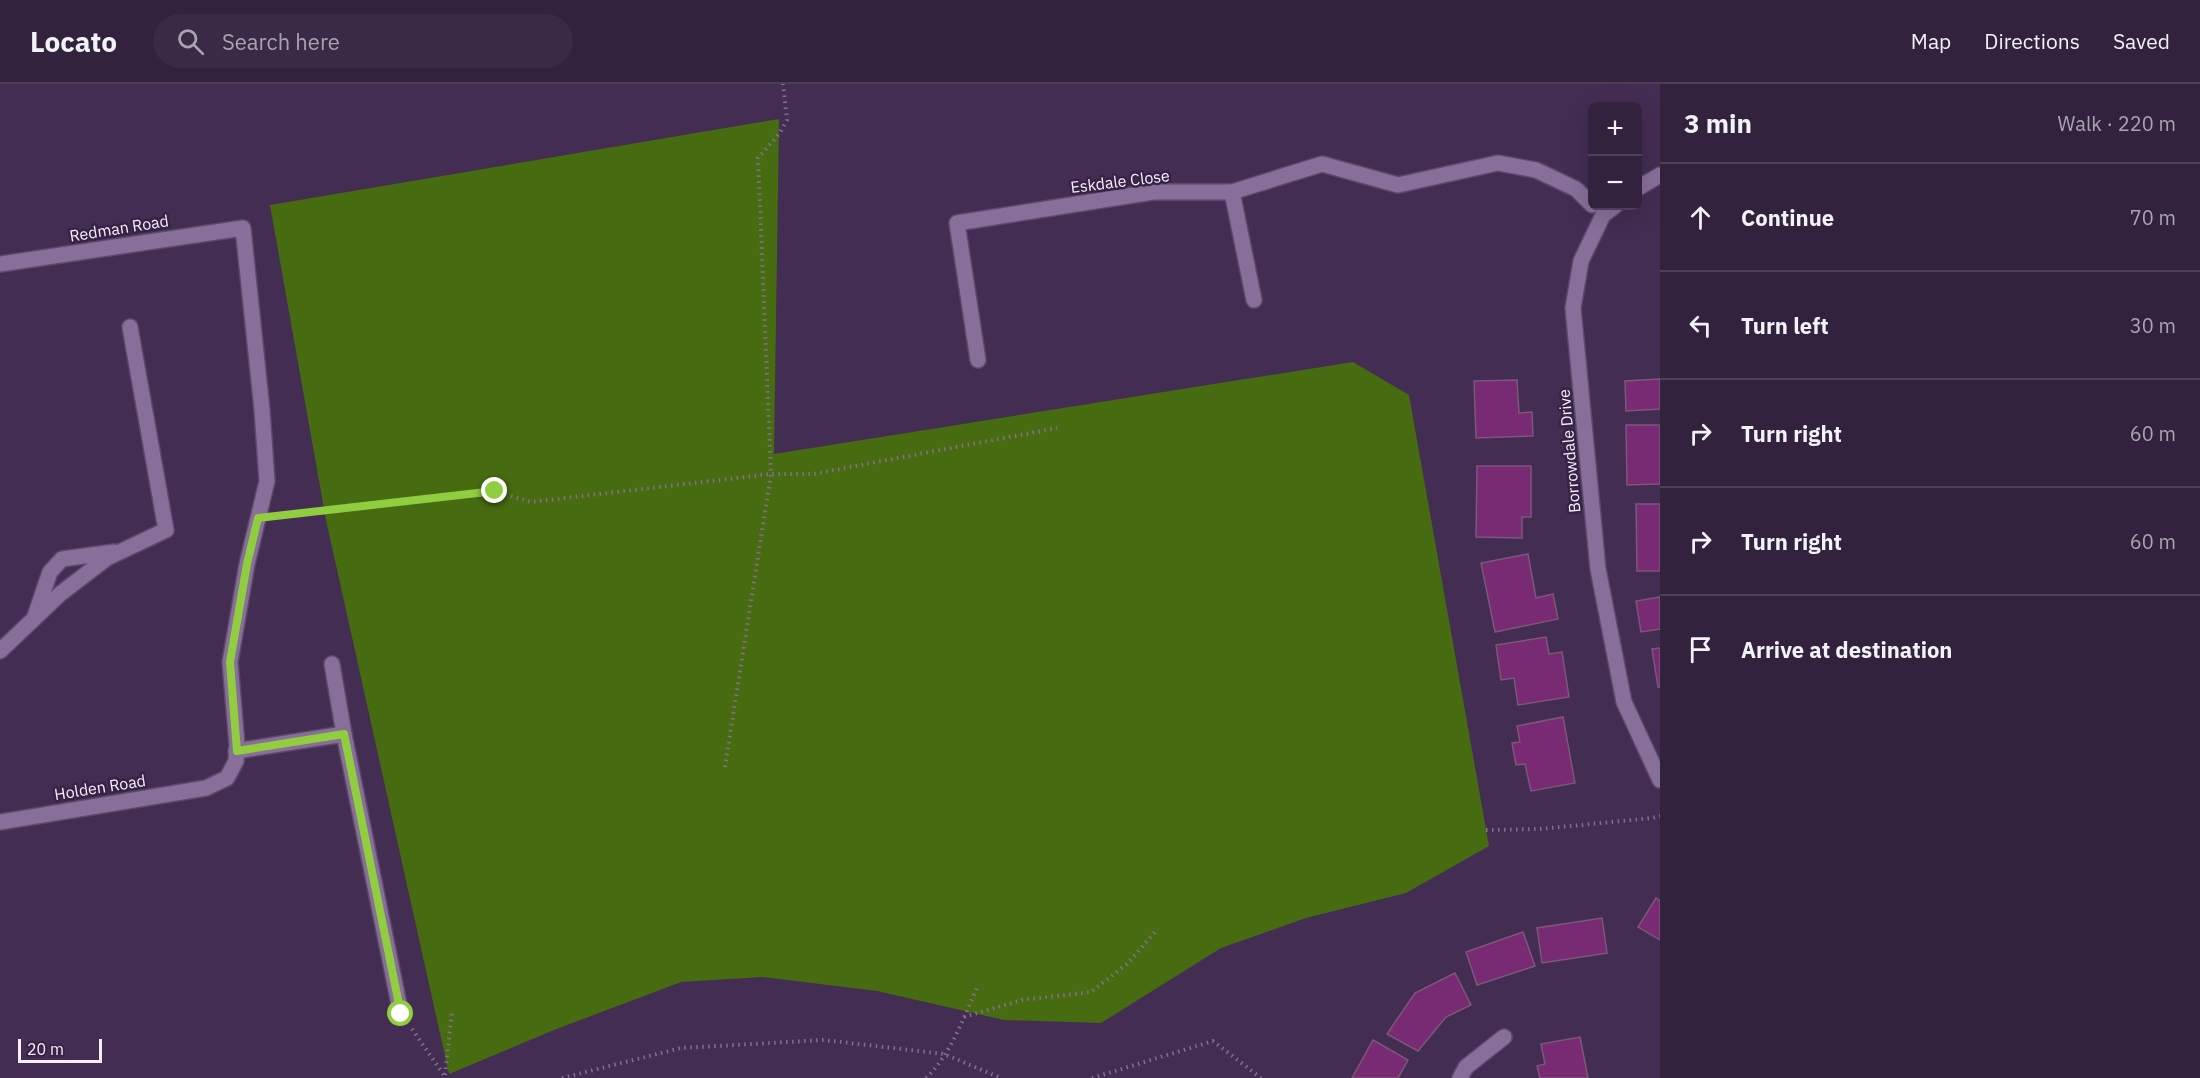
<!DOCTYPE html>
<meta charset="utf-8">
<style>
:root{--surface:#32223e;--page:#3a2a45;--text:#f1f3f6;--muted:#a8a4b0;--line:#4d3f58}
body{margin:0;font-family:"IBM Plex Sans",sans-serif;background:var(--page);color:var(--text)}
.controls{position:absolute;right:18px;top:18px;display:grid;overflow:hidden;border-radius:9px;box-shadow:0 6px 24px #0002}
.controls button{width:54px;height:54px;display:grid;place-items:center;padding:0;border:0;border-bottom:2px solid var(--line);background:var(--surface);color:var(--text);font:30px sans-serif}
.scale{position:absolute;left:18px;bottom:15px;width:84px;box-sizing:border-box;padding-left:6px;border:3px solid #f6effd;border-top:0;font-size:16px;line-height:21px;white-space:nowrap;color:#f6effd;-webkit-text-stroke:4px #382347;paint-order:stroke}
.stop{position:absolute;width:18px;height:18px;margin:-14px;border:4px solid #91cd40;border-radius:50%;background:#fff}
.stop.end{background:#91cd40;border-color:#fff;box-shadow:0 2px 6px #0008}
.list{margin:0;padding:0;list-style:none}
h2{display:flex;justify-content:space-between;align-items:center;height:78px;margin:0;padding:0 24px;font-size:26px}
h2 small{font-size:20px;font-weight:400;color:var(--muted)}
.list li{display:grid;grid-template-columns:39px 1fr auto;gap:18px;align-items:center;box-sizing:border-box;height:108px;padding:0 24px;border-top:2px solid var(--line)}
.list b{display:block;font-size:22px;white-space:nowrap}
.list em{font-size:20px;font-style:normal;color:var(--muted)}
.icon{flex:none;width:33px;height:33px;fill:none;stroke:currentColor;stroke-width:2;stroke-linecap:round;stroke-linejoin:round}
.map{position:relative;flex:none;width:1660px;height:994px;overflow:hidden}
header{display:flex;align-items:center;gap:36px;box-sizing:border-box;height:84px;padding:0 30px;background:var(--surface);border-bottom:2px solid var(--line)}
header strong{font-size:28px}
nav{display:flex;gap:33px;margin-inline-start:auto;font-size:21px}
.search{width:420px;height:54px;background:var(--page);display:flex;align-items:center;gap:15px;box-sizing:border-box;padding:0 21px;border-radius:33px;color:var(--muted);font-size:22px}
main{display:flex}
aside{flex:1;background:var(--surface)}
.map>svg:first-child{display:block}
</style>
<header>
<strong>Locato</strong>
<div class="search"><svg class="icon" aria-label="search" viewBox="0 0 24 24"><circle cx="10" cy="10" r="6"/><path d="M15 15l6 6"/></svg>Search here</div>
<nav><a>Map</a><a>Directions</a><a>Saved</a></nav>
</header>
<main>
<div class="map">
<svg width="1660" height="994" viewBox="0 0 1660 994">
<rect width="100%" height="100%" fill="#432d52"/>
<path fill="#476b11" d="M779,35L774,370L1353,278L1409,311L1489,762L1406,809L1306,834L1221,864L1101,939L1004,936L877,907L763,893L681,898L554,946L449,990L326,436L270,121Z"/>
<g fill="#782a73" stroke="#7c5779" stroke-width="1.5">
<path d="M1660,295V325L1626,327L1625,297Z"/>
<path d="M1517,296L1519,329L1532,328L1533,352L1476,354L1474,297Z"/>
<path d="M1626,341H1660V400L1627,401Z"/>
<path d="M1477,382H1531V433H1522V454L1476,453Z"/>
<path d="M1636,420H1660V487H1637Z"/>
<path d="M1528,470L1536,514L1553,510L1558,535L1495,548L1481,479Z"/>
<path d="M1660,513V545L1641,548L1636,517Z"/>
<path d="M1546,553L1549,570L1562,568L1569,613L1518,621L1514,594L1501,596L1496,561Z"/>
<path d="M1660,564V603H1658L1652,565Z"/>
<path d="M1563,633L1575,699L1531,707L1525,680L1516,681L1512,659L1520,658L1517,642Z"/>
<path d="M1656,814L1660,817V856L1638,843Z"/>
<path d="M1602,834L1607,869L1542,879L1537,844Z"/>
<path d="M1523,848L1535,882L1477,901L1466,868Z"/>
<path d="M1455,889L1471,921L1446,933L1418,967L1387,950L1415,909Z"/>
<path d="M1580,953L1588,994H1540L1537,982L1545,980L1541,960Z"/>
<path d="M1373,956L1408,976L1398,994H1352Z"/>
</g>
<g fill="none" stroke-linecap="round" stroke-linejoin="round">
<defs>
<g id="minor">
<path d="M1638,104L1660,91"/>
<path d="M1232,108L1254,216"/>
<path d="M1615,122L1603,131L1581,177L1573,224L1598,485L1624,618L1660,696"/>
<path d="M0,180L243,144L262,326L267,397L247,480L230,578L237,661L236,677L227,694L206,704L0,738"/>
<path d="M978,276L957,139L1153,108H1232L1322,80L1398,101L1498,79L1536,86L1576,105L1592,121"/>
<path d="M35,532L50,488L62,475L114,468"/>
<path d="M0,567L60,510L107,474L166,446L130,243"/>
<path d="M344,650L401,930"/>
<path d="M236,667L344,650L332,580"/>
<path d="M1460,994L1466,983L1504,953"/>
</g>
</defs>
<use href="#minor" stroke="#5a4967" stroke-width="18"/>
<g stroke="#81718e" stroke-width="4" stroke-dasharray="1.5 4.5" stroke-linecap="butt">
<path d="M279,431L495,407L531,418L771,390H813L1057,344"/>
<path d="M725,683L771,390L758,74L779,50L787,36L783,0"/>
<path d="M1486,746L1540,745L1652,734L1660,732"/>
<path d="M964,933L1022,916L1091,908L1127,880L1155,848"/>
<path d="M412,945L446,994"/>
<path d="M445,991L452,927"/>
<path d="M562,994L681,964L824,956L944,970L1001,994"/>
<path d="M926,994C950,972 965,931 978,901"/>
<path d="M1092,994L1213,957L1261,994"/>
</g>
<use href="#minor" stroke="#876f99" stroke-width="15"/>
</g>
<g fill="none" stroke-linecap="round" stroke-linejoin="round">
<path stroke="#91cd40" stroke-width="8" d="M401,930L344,650L237,667L230,578L247,480L258,434L495,407"/>
</g>
<g text-anchor="middle" stroke-width="5" stroke-linejoin="round" paint-order="stroke">
<g font-size="16" fill="#f6effd" stroke="#382347">
<text transform="translate(1120 97) rotate(-7)" y="6">Eskdale Close</text>
<text transform="translate(119 144) rotate(-9)" y="6">Redman Road</text>
<text transform="translate(1569 367) rotate(-95)" y="6">Borrowdale Drive</text>
<text transform="translate(100 703) rotate(-9)" y="6">Holden Road</text>
</g>
</g>
</svg>
<div class="controls">
<button>+</button>
<button>−</button>
</div>
<div class="scale">20 m</div>
<div class="stop" style="left:401px;top:930px"></div>
<div class="stop end" style="left:495px;top:407px"></div>
</div>
<aside>
<h2>3 min<small>Walk · 220 m</small></h2>
<ul class="list">
<li><svg class="icon" aria-label="ahead" viewBox="0 0 24 24"><path d="M12 20V5M6 11l6-6 6 6"/></svg><div><b>Continue</b></div><em>70 m</em></li>
<li><svg class="icon" aria-label="left" viewBox="0 0 24 24"><path d="M17 20v-9H6M10 6l-5 5 5 5"/></svg><div><b>Turn left</b></div><em>30 m</em></li>
<li><svg class="icon" aria-label="right" viewBox="0 0 24 24"><path d="M7 20v-9h11M14 6l5 5-5 5"/></svg><div><b>Turn right</b></div><em>60 m</em></li>
<li><svg class="icon" aria-label="right" viewBox="0 0 24 24"><path d="M7 20v-9h11M14 6l5 5-5 5"/></svg><div><b>Turn right</b></div><em>60 m</em></li>
<li><svg class="icon" aria-label="arrive" viewBox="0 0 24 24"><path d="M6 21V4h12l-3 4 3 4H6"/></svg><div><b>Arrive at destination</b></div></li>
</ul>
</aside>
</main>
